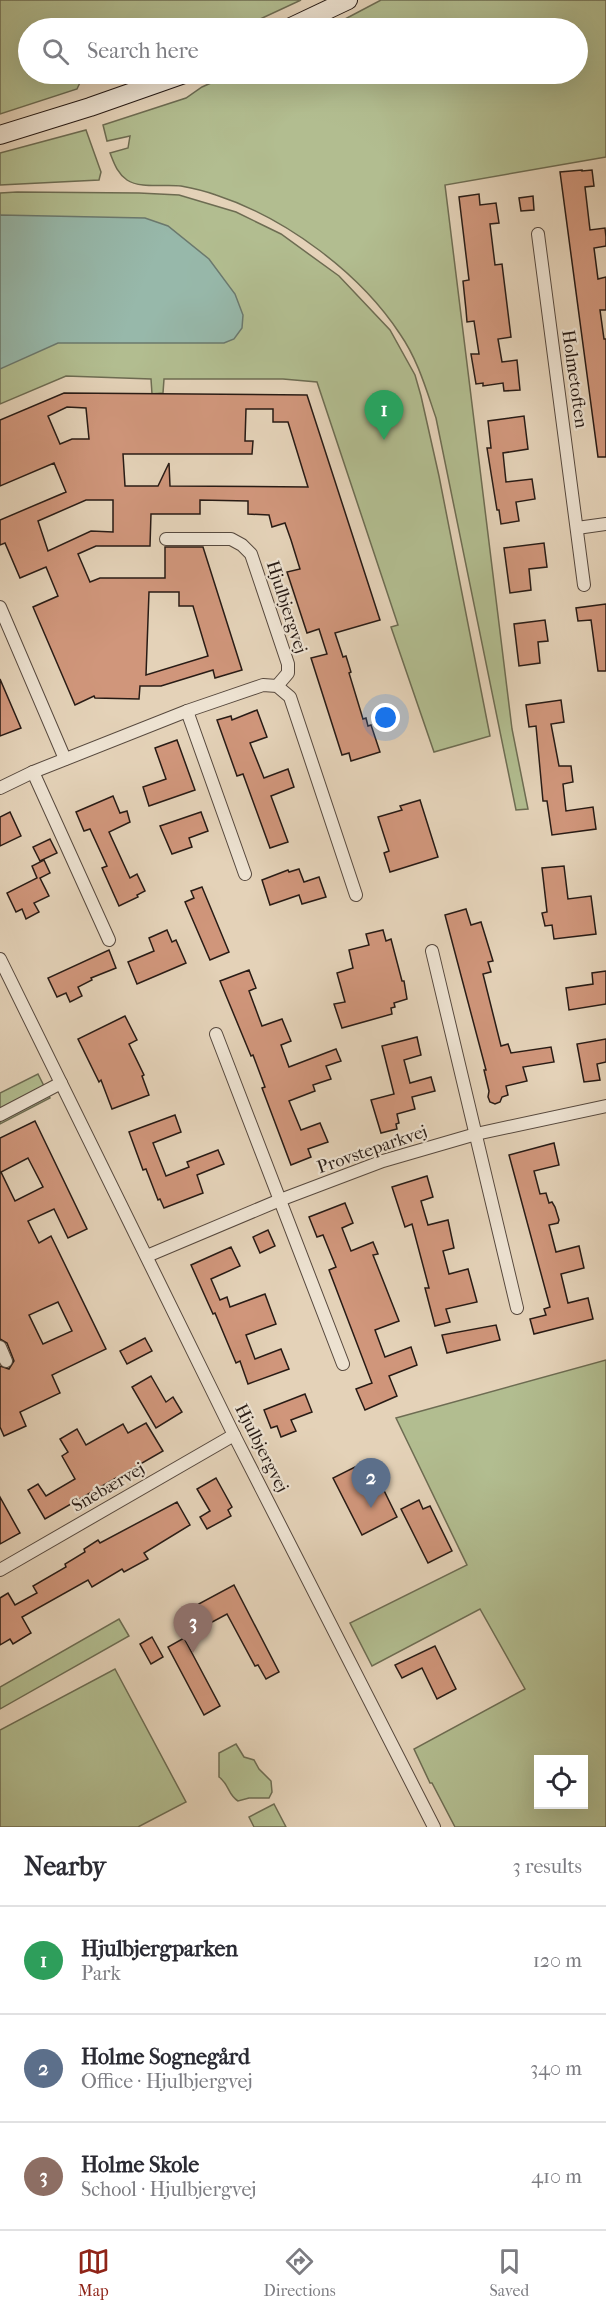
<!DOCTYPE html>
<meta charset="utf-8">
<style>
:root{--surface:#fff;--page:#f2f2f3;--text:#2b2b33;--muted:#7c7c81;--line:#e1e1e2;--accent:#8f2418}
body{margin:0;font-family:"IM FELL French Canon",serif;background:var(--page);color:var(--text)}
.controls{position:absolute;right:18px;bottom:18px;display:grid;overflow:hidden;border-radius:0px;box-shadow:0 6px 24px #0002}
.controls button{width:54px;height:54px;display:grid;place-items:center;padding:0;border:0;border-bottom:2px solid var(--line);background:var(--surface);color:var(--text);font:30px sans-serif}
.you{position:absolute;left:386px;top:718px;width:21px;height:21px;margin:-15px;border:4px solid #fff;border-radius:50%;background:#1a73e8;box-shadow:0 0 0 9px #1a73e833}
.badge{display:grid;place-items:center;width:39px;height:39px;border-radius:50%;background:var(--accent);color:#fff;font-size:20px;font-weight:700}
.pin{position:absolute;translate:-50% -50px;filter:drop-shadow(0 2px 3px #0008)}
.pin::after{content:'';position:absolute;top:32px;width:21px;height:18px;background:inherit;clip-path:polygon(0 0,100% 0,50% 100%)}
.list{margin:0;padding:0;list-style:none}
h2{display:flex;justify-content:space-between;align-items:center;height:78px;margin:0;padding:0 24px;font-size:26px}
h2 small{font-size:20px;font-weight:400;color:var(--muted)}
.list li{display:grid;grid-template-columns:39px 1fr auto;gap:18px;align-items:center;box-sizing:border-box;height:108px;padding:0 24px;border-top:2px solid var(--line)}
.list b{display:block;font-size:22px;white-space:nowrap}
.list p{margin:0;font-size:20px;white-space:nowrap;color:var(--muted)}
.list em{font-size:20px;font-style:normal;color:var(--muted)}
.icon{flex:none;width:33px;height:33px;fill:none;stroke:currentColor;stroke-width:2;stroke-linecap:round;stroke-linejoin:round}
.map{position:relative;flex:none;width:606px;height:1827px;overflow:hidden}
.search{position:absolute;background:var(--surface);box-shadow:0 6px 24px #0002;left:18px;right:18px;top:18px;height:66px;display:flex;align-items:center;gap:15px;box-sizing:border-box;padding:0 21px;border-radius:33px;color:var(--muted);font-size:22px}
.sheet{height:402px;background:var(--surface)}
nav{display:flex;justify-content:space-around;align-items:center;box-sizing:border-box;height:84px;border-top:2px solid var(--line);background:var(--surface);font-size:16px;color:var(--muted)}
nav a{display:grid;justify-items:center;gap:3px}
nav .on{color:var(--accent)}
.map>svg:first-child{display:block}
</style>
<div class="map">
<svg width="606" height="1827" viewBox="0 0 606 1827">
<rect width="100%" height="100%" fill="#e4d2b8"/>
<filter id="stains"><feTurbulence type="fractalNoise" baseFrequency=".00333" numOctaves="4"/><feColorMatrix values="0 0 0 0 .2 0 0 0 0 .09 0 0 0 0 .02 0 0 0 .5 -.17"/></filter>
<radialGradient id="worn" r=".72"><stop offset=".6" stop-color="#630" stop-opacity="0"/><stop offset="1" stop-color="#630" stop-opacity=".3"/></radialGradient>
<g fill="#b2bd90" stroke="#6d6c52" stroke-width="1.5" fill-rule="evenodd">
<path d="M0,0H301L241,28H28V74H84L77,89L0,114Z"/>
<path d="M381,0H606V157L445,185L512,729L528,809L516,810L436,418C426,389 418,360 400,334C360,273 286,218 216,195C205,191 192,188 181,186C165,184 140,189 127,180C117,173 114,163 110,153L128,148L130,136L107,141L103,125L186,98L202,87L231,74H578V28H328Z"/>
<path d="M86,130L101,172L99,180L0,185V153Z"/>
<path d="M17,192L139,193L179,195L236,212L281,234L339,276L390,330L415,375L421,396L439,476L490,736L434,752L391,627L398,625L317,382L283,379H164L163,393L152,394L151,379L66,376L0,404V193Z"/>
<path d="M38,1074L50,1098L0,1124V1093Z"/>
<path d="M606,1360V1827H455L432,1783H430L414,1749L525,1689L480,1609L372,1666L350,1623L467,1565L396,1418ZM538,1760H584V1804H538Z"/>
<path d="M119,1619L129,1636L0,1709V1687Z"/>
<path d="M115,1669L186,1802L138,1827H0V1730Z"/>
<path d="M236,1744L244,1757L254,1760L259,1769L271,1781L272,1792L269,1798H249L238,1801C228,1795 229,1784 219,1777V1753Z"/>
<path d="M274,1804L286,1827H254L249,1817Z"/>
</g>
<path fill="#97b8aa" stroke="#6b796e" stroke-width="1.5" d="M0,215L145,218L168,226L209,259L235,294L243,315L242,328L234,339L224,343H58L0,369Z"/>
<g fill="#d0967b" stroke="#281b15" stroke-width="1.5" fill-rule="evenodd">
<path d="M582,170V171L592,170L594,186L585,187L590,230L605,228L606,237V246L594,248L598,279L606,277V310H600L604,339H606V457H598L560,172Z"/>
<path d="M479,194L480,205L496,203L499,223L490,224L495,265L502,264L511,337L498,339L502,362L517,360L520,390L504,391L503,383L483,386V383L476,384L471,354H479L474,321L467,322L466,310L463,281L469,280L459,197Z"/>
<path d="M533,196L534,210L521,211L519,198Z"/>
<path d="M64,393L307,395L380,620L335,633L343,657L346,656L351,672L349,673L363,719L366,718L368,726L371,725L380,752L351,761L349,753L342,755L311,658L327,654L319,629L307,633L287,572L300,569L291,540L285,523L272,527L269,515L248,514V501L200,500V514H151L150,546H96L78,554L90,582L100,578H165V547H203L242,670L215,678L213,670L161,686H140L139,699L95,698L94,696L75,705L33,607L58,596L46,567L20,578L5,543L0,545V520L66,492L54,463L0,486V420ZM67,407L86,408L89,439H72L60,444L48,416ZM246,409H273V422H288L308,487L170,486L169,463L158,486H125L123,454H252L253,441H245ZM86,500H113V532L91,531L48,551L38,521ZM149,592H179V606H193L208,656L146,675Z"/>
<path d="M524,416L528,449L503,453L506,482L532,479L535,499L516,502L519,521L501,524L499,510H497L487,448H491L488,421Z"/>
<path d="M544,543L547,567L529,569L531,590L510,593L504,548Z"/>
<path d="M606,604V671H598L591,620L578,621L576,608Z"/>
<path d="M545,620L548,641L538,642L540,663L519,666L514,624Z"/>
<path d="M0,679L21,728L0,736Z"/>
<path d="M561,700L564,722L551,724L559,766H571L573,782L563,784L566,811L593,807L596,829L552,835L547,801H543L536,726L529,727L526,705Z"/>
<path d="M257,710L267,737L250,743L264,778L288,769L294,787L271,796L288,842L270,848L243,774L237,776L217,720L231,716L232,720Z"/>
<path d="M177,740L195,790L149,806L143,787L166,779L155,748Z"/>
<path d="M113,796L120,813L127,811L130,822L109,832L130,878L137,874L145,891L137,895L138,897L119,906L102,868L107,866L90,829L84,831L76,812Z"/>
<path d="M420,800L438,857L390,872L384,853L389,851L378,817L402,810L400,806Z"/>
<path d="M10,812L21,836L0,846V817Z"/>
<path d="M201,812L208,831L189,838L192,847L172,854L160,826Z"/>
<path d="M50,839L57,853L40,861L33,847Z"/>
<path d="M44,860L50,873L40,878L49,896L34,903L39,912L26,919L22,909L16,912L7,893L37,878L32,866Z"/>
<path d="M564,866L568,899L591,896L596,934L554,939L552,925L545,926L542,913L547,912L542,868Z"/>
<path d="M299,869L304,882L319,877L326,897L302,904L299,895L270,905L262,880L288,870L289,872Z"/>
<path d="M202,887L229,952L210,960L185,902L194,898L191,891Z"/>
<path d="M466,909L471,925L481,922L493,961L488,962L491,972L483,974L501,1046L508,1044L511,1053L551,1047L554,1062L523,1067L527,1081L506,1086L508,1095L502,1097L500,1102L495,1104L490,1102L488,1097L489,1091L484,1070H486L445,915Z"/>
<path d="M167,930L172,942L176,940L186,963L137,984L128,962L154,951L149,938Z"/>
<path d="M383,930L386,941L391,939L402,981H404L407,999L394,1003L395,1007L391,1008L392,1014L342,1028L334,1004L345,1002L337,973L353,968L349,950L369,945L366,934Z"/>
<path d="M109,950L116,968L91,978L92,980L78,987L82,996L70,1002L66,993L57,997L48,978Z"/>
<path d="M249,970L256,988L249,991L262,1026L282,1019L291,1041L281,1045L289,1067L336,1049L341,1061L326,1066L331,1079L313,1085L315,1091L289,1101L301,1130L320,1123L328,1142L308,1149L311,1157L291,1165L262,1088L265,1087L253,1055L251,1056L220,981Z"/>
<path d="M606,971V1004L569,1010L566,988L593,984L592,973Z"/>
<path d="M125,1016L137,1040L129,1044L144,1075L142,1076L149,1095L112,1109L101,1080L99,1082L78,1039Z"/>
<path d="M417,1037L421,1055L404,1060L410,1083L431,1077L435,1091L412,1097L415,1109L397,1114L399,1123L396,1124L397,1129L381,1133L371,1100L394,1094L382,1046Z"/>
<path d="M606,1039V1062L597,1064L600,1080L584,1082L577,1044Z"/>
<path d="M175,1115L181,1132L153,1143L166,1176L189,1167L187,1162L218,1150L224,1164L197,1175L203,1193L164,1208L160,1199L158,1200L146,1169L143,1170L129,1132Z"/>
<path d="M35,1121L87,1229L68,1238L54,1209L28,1221L39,1243L51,1236L106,1349L52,1375L60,1393L20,1412L26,1426L4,1436L0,1427V1366L9,1369L14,1361L7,1343L0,1339V1138ZM28,1158L43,1187L15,1201L1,1172ZM58,1302L72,1331L43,1344L29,1315Z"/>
<path d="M554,1143L559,1165L534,1171L540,1194L546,1193L549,1203L552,1202L555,1207L559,1220L558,1223L549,1225L556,1252L579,1246L584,1268L561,1274L568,1303L588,1298L593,1319L534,1334L530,1319L546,1315L544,1309L550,1307L509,1155Z"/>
<path d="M427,1176L433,1197L421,1201L428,1225L448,1220L454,1248L443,1251L449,1274L468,1269L477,1302L446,1309L450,1322L435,1326L425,1288H429L412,1224L405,1227L392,1187Z"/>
<path d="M345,1203L353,1223L342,1228L351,1251L373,1242L378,1254L373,1255L399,1321L375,1330L385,1357L411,1347L417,1365L389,1376L397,1396L365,1410L356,1389L372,1383L329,1270L336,1267L323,1235L317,1237L309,1217Z"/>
<path d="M268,1230L275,1246L260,1253L253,1237Z"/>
<path d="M231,1247L240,1266L211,1279L220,1300L227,1297L230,1307L265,1294L276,1324L246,1335L255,1359L281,1349L289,1369L248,1384L240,1361L236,1363L215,1313L213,1314L191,1265Z"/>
<path d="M496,1325L500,1340L447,1353L442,1335Z"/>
<path d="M145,1338L152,1351L127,1364L120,1351Z"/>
<path d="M151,1376L166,1402L173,1397L182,1412L156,1428L132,1387Z"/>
<path d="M305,1394L312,1412L291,1420L296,1431L281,1437L277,1426L271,1428L264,1410Z"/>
<path d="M146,1423L163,1451L45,1519L28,1490L38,1484L46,1496L75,1479L62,1456L68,1452L60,1439L77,1429L86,1445L123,1424L128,1433Z"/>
<path d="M369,1460L397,1517L362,1535L333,1478Z"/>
<path d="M216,1478L232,1507L228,1510L231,1516L207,1529L200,1517L210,1511L197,1489Z"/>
<path d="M0,1497L20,1533L0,1544Z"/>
<path d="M419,1500L423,1509L430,1506L452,1551L428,1563L401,1509Z"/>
<path d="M177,1502L190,1525L144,1553L148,1559L124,1572L122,1569L92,1587L88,1580L22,1617L31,1633L13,1644L10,1639L0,1645V1598L8,1593L15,1605L37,1593L33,1586L66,1567L65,1564L85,1552L84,1549L98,1540L100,1543Z"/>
<path d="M234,1585L279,1672L266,1679L258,1665L255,1666L227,1614L190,1634L180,1614Z"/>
<path d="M152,1637L163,1657L151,1664L140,1644Z"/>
<path d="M184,1638L220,1706L204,1715L168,1647Z"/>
<path d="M435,1646L456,1689L437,1699L422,1668L402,1678L395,1665Z"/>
</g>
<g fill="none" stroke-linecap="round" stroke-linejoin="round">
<defs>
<g id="street">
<path d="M538,234L584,585"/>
<path d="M577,528L606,524"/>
<path d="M166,539H231L242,545L251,554L288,664V673L277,686"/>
<path d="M0,607L65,759"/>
<path d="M187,711L245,874"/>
<path d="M33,772L109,940"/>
<path d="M0,788L33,772L187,711L263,685L277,686L290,697L356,895"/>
<path d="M432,951L517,1308"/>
<path d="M0,959L234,1435L434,1827"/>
<path d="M216,1034C258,1144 300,1254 343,1364"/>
<path d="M0,1115L61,1083"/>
<path d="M147,1256L280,1200L383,1161L476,1134L606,1106"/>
<path d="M0,1347L6,1361"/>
<path d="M0,1570L234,1435"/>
</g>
<g id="secondary">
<path d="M289,28L348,0"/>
<path d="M0,135L90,107L184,74"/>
</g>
</defs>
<use href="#street" stroke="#57493e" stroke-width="14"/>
<use href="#secondary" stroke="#281b15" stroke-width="20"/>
<use href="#street" stroke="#ede2d1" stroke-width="12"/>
<use href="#secondary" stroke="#ede2d1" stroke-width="18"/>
</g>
<g text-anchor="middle" stroke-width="4.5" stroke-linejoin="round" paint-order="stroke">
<g font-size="18" fill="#281b15" stroke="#ede2d1">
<text transform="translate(575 379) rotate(82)" y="6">Holmetoften</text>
<text transform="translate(287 607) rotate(72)" y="6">Hjulbjergvej</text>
<text transform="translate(372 1149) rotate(-19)" y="6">Provsteparkvej</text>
<text transform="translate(262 1448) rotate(63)" y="6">Hjulbjergvej</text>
<text transform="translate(108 1487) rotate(-30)" y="6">Snebærvej</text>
</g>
</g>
<rect width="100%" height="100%" filter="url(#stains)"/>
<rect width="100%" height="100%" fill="url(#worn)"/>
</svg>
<div class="controls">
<button><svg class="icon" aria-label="locate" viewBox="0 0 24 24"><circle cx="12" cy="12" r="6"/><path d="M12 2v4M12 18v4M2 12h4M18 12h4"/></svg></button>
</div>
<div class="you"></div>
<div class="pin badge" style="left:384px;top:440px;background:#2e9e5b">1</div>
<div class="pin badge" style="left:371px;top:1508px;background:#5c6f8a">2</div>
<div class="pin badge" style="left:193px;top:1653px;background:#8d6e63">3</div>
<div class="search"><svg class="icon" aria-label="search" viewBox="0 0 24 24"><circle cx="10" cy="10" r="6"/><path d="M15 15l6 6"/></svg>Search here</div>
</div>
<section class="sheet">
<h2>Nearby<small>3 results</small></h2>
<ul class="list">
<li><span class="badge" style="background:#2e9e5b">1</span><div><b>Hjulbjergparken</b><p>Park</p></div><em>120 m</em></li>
<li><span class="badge" style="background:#5c6f8a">2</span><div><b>Holme Sognegård</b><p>Office · Hjulbjergvej</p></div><em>340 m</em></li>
<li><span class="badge" style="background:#8d6e63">3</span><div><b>Holme Skole</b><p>School · Hjulbjergvej</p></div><em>410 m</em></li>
</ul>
</section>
<nav>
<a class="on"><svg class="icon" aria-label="map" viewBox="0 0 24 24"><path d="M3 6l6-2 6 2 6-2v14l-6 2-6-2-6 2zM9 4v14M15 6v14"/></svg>Map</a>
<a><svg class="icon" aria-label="directions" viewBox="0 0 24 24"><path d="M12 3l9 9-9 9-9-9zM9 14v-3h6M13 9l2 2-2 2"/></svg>Directions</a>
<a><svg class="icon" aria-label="saved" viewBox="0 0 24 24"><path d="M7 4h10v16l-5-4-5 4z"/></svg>Saved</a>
</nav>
